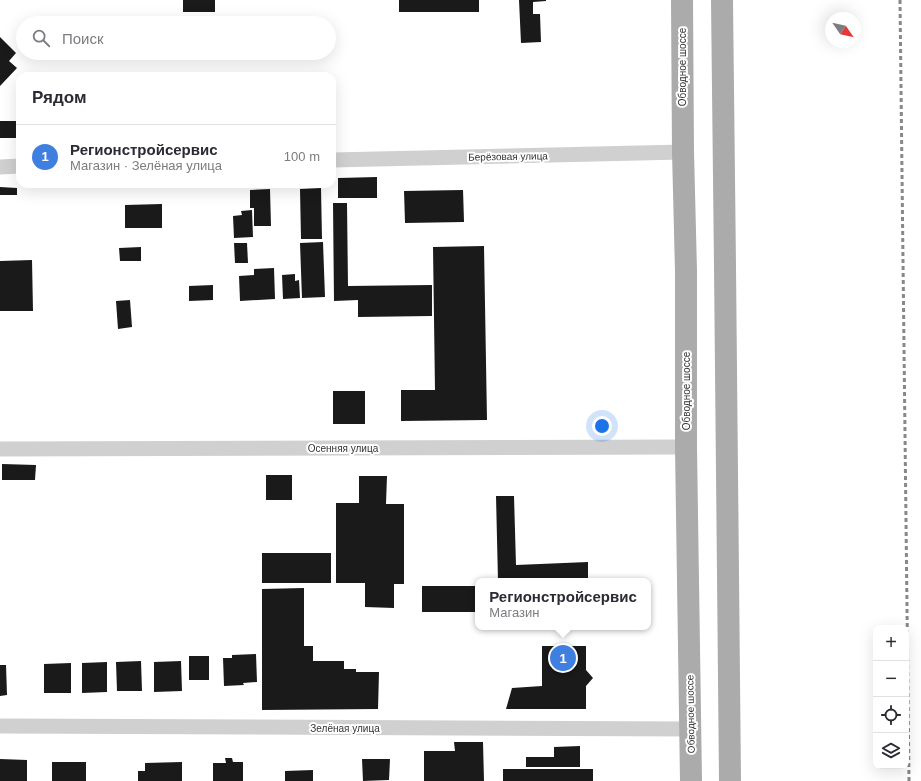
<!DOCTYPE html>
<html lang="ru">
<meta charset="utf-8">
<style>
:root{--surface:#fff;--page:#f2f2f3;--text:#2b2b33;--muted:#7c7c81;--line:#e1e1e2;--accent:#d93025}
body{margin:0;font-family:Helvetica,sans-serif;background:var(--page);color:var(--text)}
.controls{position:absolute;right:12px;bottom:12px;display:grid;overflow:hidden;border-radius:8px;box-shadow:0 4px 16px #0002}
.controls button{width:36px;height:36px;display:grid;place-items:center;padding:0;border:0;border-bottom:1px solid var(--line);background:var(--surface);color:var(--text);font:20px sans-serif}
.compass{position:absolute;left:825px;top:12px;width:36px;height:36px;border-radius:50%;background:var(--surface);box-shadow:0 4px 16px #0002;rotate:124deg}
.you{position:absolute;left:602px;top:426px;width:14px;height:14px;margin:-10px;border:3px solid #fff;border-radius:50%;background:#1a73e8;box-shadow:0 0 0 6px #1a73e833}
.badge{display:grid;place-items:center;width:26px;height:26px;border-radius:50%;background:var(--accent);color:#fff;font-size:13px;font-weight:700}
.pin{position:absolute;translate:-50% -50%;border:2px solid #fff;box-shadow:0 1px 4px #0006}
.popup{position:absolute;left:475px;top:578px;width:176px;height:52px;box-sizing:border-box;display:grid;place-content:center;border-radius:8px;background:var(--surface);filter:drop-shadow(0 1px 3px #0005);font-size:13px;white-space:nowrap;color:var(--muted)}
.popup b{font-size:15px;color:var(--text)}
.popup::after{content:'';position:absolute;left:50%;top:100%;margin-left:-8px;border:8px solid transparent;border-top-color:var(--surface)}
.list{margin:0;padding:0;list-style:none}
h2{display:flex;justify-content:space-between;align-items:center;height:52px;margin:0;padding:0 16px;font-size:17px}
h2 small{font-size:13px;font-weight:400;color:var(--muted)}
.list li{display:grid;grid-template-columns:26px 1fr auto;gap:12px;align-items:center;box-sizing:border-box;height:64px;padding:0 16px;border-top:1px solid var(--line)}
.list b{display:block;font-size:15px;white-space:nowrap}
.list p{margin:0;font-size:13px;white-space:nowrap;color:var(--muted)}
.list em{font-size:13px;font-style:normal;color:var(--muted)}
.icon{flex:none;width:22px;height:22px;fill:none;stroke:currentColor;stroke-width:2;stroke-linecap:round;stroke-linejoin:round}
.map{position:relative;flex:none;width:921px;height:781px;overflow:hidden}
.search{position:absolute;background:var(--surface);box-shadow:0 4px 16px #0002;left:16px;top:16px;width:320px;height:44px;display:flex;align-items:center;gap:10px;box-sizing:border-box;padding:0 14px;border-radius:22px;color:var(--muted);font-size:15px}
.panel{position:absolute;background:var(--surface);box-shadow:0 4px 16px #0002;left:16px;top:72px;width:320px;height:116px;border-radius:12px}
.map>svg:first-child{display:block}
</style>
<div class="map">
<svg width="921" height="781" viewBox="0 0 921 781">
<rect width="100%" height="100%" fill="#fff"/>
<g fill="#1a1a1a">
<rect x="183" y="0" width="32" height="12"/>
<rect x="399" y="0" width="80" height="12"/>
<path d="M519,0H546V1L533,2V14H540L541,42L521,43Z"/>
<path d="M0,37L16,53L9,61L17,68L0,86Z"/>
<rect x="0" y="121" width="20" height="17"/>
<path d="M377,177V198H338V178Z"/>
<path d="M0,187L17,188V195H0Z"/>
<path d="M321,188L322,239H301L300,189Z"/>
<path d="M270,189L271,226H254V208H250V190Z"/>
<path d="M463,190L464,222L405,223L404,191Z"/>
<path d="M333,203H347L348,286L432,285V316L358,317V300L334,301Z"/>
<path d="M162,204V228H125V205Z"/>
<path d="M252,210L253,237L234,238L233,216L242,215L241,211Z"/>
<path d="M323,242L325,297L302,298L300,243Z"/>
<path d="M234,243H247L248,263H235Z"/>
<path d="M484,246L487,420L401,421V390H435L433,247Z"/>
<path d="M141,247V261H120L119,248Z"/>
<path d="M32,260L33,311H0V261Z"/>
<path d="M274,268L275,299L240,301L239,276L254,275V269Z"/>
<path d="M295,274V281L299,280L300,298L283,299L282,275Z"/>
<path d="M213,285V300L189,301V286Z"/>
<path d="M130,300L132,327L118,329L116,301Z"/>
<rect x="333" y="391" width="32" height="33"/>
<path d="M2,464L36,465L35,480H2Z"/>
<rect x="266" y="475" width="26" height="25"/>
<path d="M359,476H387L386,504H404V584H394V608L365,607V583H336V503H359Z"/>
<path d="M496,496H514L516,565L588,562V580L498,581Z"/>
<rect x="262" y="553" width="69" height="30"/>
<rect x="422" y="586" width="56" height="26"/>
<path d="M304,588V646H313V661H344V669H356V672H379L378,709L262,710V589Z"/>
<path d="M542,646H586V670L593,678L586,686V709H506L512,688L542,686Z"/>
<path d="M256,654L257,682L243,683L244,685L224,686L223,658H232V655Z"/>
<rect x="189" y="656" width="20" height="24"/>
<path d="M141,661L142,691H117L116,662Z"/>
<path d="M181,661L182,691L154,692V662Z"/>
<path d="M107,662V692L82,693V663Z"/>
<path d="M71,663V693H44V664Z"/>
<path d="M0,665H6L7,695L0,696Z"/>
<path d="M454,742H483L484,781H424V751H455Z"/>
<path d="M580,746V767H526V757H554V747Z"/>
<path d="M225,758H232L233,762H243V781H213V763H226Z"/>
<path d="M0,759L27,760V781H0Z"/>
<path d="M362,759H390L389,780L363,781Z"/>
<rect x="52" y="762" width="34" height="19"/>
<path d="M182,762V781H138V771H145V763Z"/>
<rect x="503" y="769" width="90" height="12"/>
<path d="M313,770V781H285V771Z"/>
</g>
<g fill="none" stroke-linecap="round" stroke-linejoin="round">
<g stroke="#d0d0d0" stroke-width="15">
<path d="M332,160L683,152"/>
<path d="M0,167L20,166"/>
<path d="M0,449L686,447"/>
<path d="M0,726L691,729"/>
</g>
<g stroke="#ababab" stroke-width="22">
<path d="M682,0L683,152L686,271V447L691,781"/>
<path d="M722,0L725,267L730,781"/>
</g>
<path stroke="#888" stroke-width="3" stroke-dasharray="4 3" stroke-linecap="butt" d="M900,0L909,781"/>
</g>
<g text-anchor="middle" stroke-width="4" stroke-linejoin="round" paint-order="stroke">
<g font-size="10" fill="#333" stroke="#fff">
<text transform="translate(682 67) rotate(-90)" y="4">Обводное шоссе</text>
<text transform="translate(508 156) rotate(-1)" y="4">Берёзовая улица</text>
<text transform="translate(686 391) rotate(-90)" y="4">Обводное шоссе</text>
<text x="343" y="452">Осенняя улица</text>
<text transform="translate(690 714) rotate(-91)" y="4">Обводное шоссе</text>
<text x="345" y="732">Зелёная улица</text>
</g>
</g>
</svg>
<div class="controls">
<button>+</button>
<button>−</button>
<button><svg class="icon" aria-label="locate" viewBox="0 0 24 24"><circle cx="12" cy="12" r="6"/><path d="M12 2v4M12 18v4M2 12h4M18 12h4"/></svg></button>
<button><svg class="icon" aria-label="layers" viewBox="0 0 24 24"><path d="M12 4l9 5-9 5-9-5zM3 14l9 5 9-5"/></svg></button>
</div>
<svg class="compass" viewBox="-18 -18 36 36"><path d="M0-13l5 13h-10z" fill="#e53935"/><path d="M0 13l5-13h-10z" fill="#7c7c81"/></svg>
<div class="you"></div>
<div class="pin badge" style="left:563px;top:658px;background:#3f7fe0">1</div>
<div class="popup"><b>Регионстройсервис</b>Магазин</div>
<div class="search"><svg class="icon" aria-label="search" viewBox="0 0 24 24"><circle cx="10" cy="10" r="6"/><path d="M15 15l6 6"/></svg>Поиск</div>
<section class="panel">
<h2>Рядом<small></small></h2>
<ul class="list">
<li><span class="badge" style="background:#3f7fe0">1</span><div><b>Регионстройсервис</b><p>Магазин · Зелёная улица</p></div><em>100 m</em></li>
</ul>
</section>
</div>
